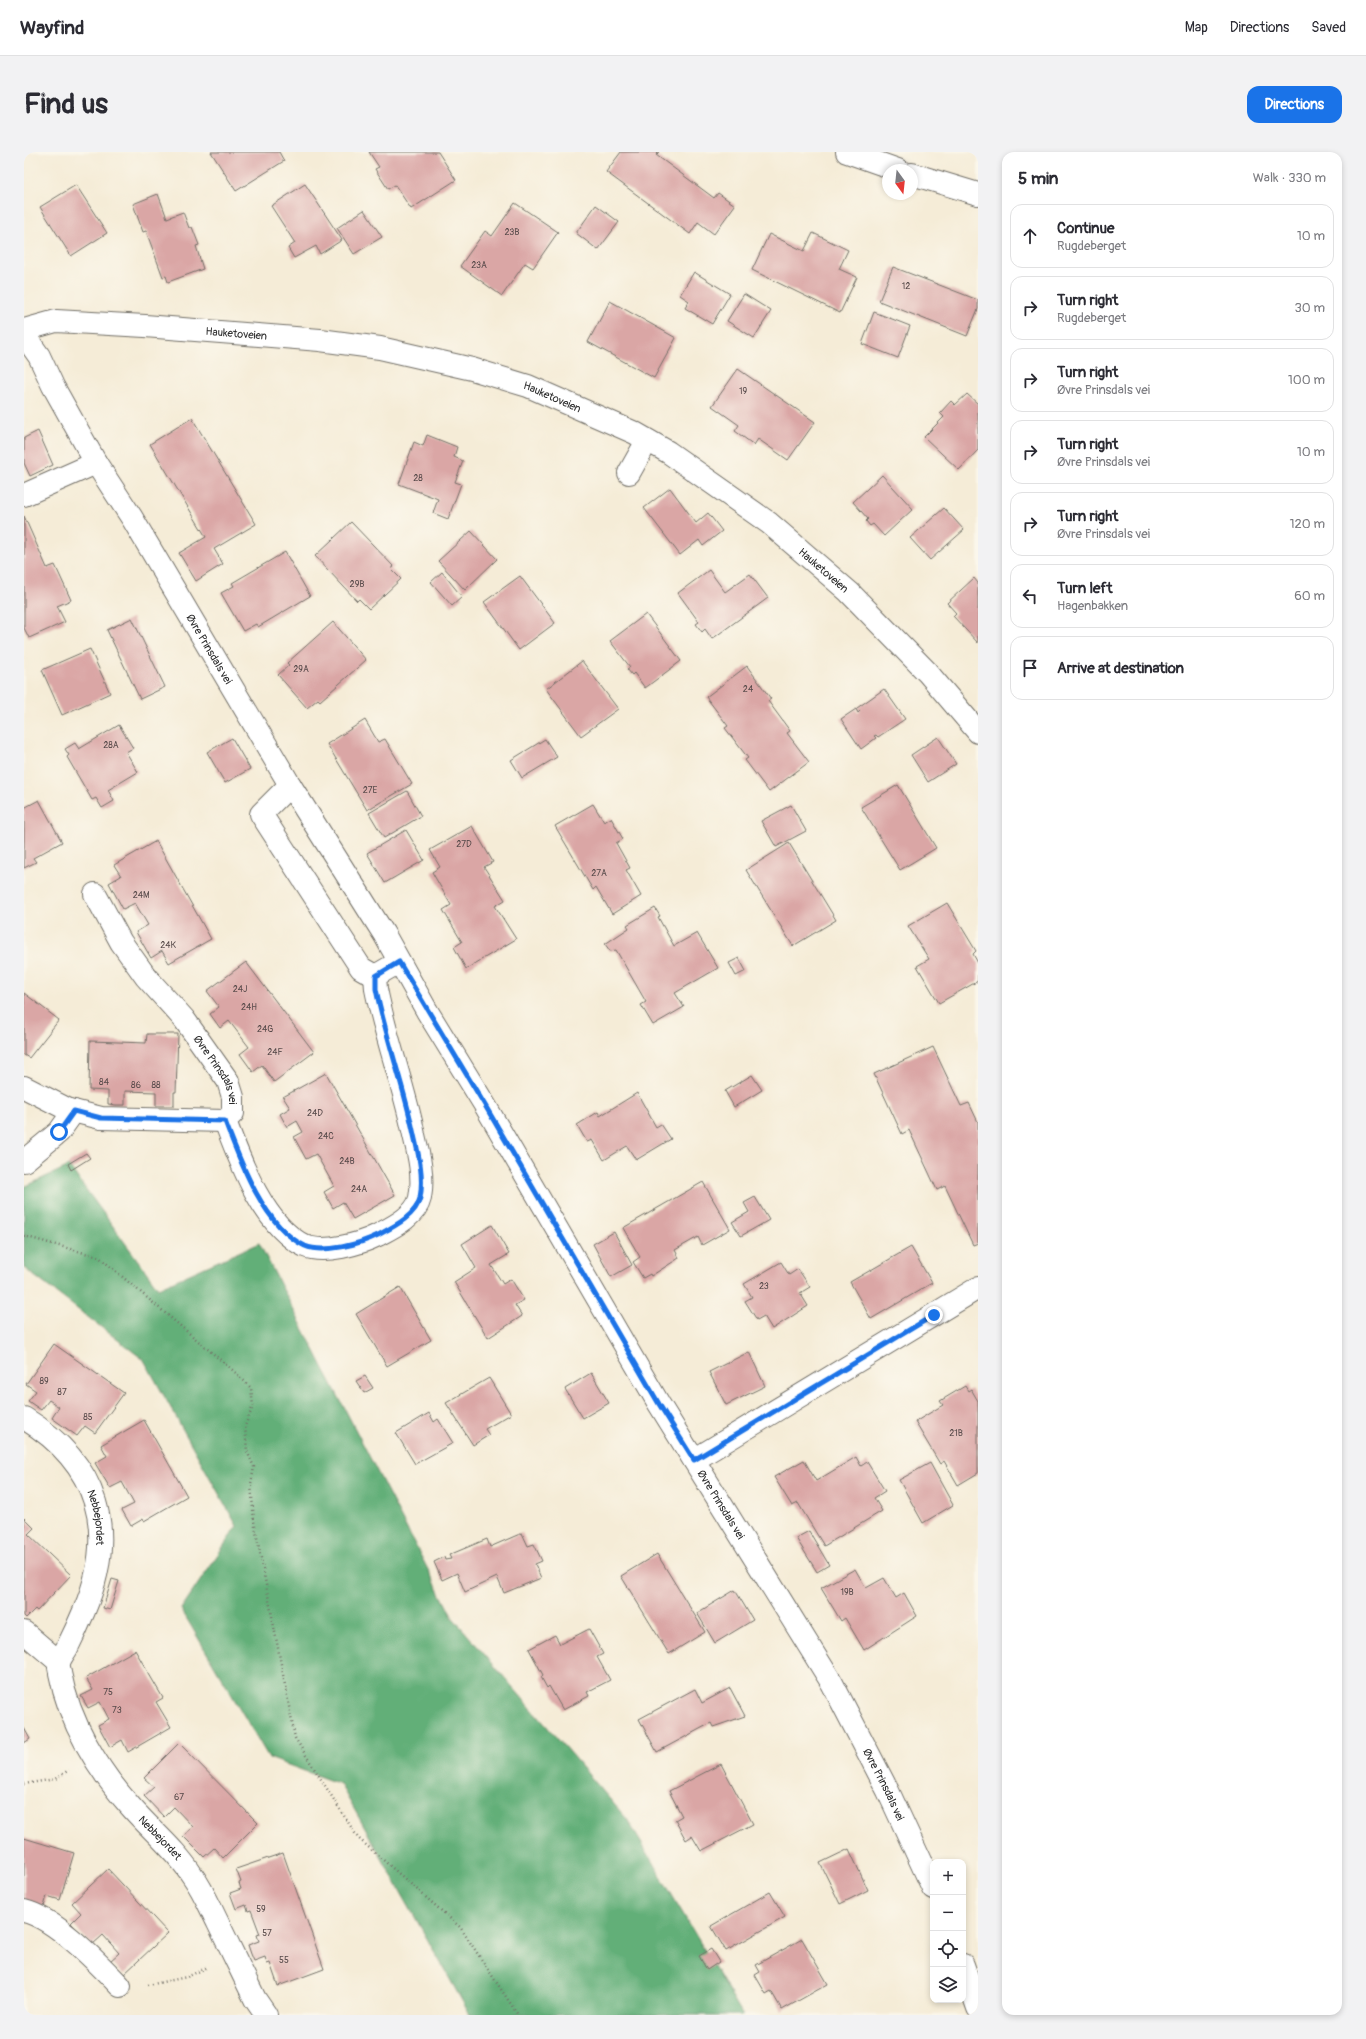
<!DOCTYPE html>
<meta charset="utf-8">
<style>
:root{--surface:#fff;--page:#f2f2f3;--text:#2b2b33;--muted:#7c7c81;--line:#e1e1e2;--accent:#1a73e8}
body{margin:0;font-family:Pangolin,sans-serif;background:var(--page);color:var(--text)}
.controls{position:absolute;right:12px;bottom:12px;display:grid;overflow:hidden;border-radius:8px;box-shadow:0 2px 6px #0003}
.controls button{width:36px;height:36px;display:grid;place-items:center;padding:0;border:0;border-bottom:1px solid var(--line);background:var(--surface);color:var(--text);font:20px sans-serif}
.compass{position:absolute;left:858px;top:12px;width:36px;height:36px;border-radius:50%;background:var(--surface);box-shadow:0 2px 6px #0003;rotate:165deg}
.stop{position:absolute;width:12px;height:12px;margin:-9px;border:3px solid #1a73e8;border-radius:50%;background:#fff}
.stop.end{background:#1a73e8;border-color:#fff;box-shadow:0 1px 4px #0008}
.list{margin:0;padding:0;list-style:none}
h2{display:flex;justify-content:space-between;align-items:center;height:52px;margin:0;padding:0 16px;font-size:17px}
h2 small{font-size:13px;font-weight:400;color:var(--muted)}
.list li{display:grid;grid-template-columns:26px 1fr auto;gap:12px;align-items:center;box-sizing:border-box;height:64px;margin:0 8px 8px;padding:0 8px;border:1px solid var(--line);border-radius:12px}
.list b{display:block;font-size:15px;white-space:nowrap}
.list p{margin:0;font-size:13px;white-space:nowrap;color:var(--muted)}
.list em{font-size:13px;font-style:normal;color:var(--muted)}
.icon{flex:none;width:22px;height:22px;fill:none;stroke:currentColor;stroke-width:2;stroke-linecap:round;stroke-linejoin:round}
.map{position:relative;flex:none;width:954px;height:1863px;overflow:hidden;border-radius:12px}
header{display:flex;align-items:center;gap:24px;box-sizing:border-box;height:56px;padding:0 20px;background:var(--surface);border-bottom:1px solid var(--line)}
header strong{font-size:19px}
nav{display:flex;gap:22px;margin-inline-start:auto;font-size:14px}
.intro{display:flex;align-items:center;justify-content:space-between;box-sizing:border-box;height:96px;padding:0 24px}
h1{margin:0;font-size:28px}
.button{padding:10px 18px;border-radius:12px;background:var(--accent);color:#fff;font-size:14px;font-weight:700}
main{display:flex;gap:24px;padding:0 24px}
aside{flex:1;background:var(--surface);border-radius:12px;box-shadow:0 2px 6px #0003}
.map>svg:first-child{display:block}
</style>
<header>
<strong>Wayfind</strong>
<nav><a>Map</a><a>Directions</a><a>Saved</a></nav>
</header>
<div class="intro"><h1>Find us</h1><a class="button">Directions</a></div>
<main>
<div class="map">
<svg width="954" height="1863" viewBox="0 0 954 1863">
<rect width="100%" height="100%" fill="#fbf7ec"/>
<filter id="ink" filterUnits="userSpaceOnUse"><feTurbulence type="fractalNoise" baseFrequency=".025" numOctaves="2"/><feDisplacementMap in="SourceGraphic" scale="8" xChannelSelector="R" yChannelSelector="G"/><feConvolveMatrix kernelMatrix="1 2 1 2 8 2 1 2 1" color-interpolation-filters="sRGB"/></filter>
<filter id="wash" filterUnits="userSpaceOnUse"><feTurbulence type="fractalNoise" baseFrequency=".012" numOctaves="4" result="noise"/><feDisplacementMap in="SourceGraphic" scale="16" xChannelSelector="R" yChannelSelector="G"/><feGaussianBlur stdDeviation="0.9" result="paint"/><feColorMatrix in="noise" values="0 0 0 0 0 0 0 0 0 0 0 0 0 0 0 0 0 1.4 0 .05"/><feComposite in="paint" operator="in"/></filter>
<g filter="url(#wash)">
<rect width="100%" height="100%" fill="#f5ecd7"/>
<path fill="#62af78" stroke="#466d52" d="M45,1014L134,1136L235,1091L429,1466L603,1667L719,1863H446L316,1632L245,1606L157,1457L213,1374L120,1208L0,1116V1035Z"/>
<g id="blocks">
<g fill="#daa6a5">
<path d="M187,0H255L260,9L212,39Z"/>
<path d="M345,0H414L432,28L387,57L371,33L364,37L351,17L355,15Z"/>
<path d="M597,0H635L632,3L690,46L694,41L711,53L690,82L674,70L666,82L582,20Z"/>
<path d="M281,32L318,88L296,102L292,94L270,106L264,96L271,91L247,54Z"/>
<path d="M52,33L83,81L47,104L16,55Z"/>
<path d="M134,42L143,66L159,60L165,76L168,75L175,93L172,94L179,117L144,130L142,124L139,125L122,79L119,80L109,52Z"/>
<path d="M491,51L534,80L509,116L501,111L478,144L436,114L461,79L468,84Z"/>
<path d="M572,53L595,70L574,98L552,81Z"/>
<path d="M340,58L358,85L330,102L313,76Z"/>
<path d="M789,81L824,98L815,117L833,125L816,161L728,118L745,82L780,99Z"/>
<path d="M869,115L954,148V157L943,184L855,149Z"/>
<path d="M670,120L706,142L688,172L661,156L665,149L656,143Z"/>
<path d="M720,142L747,159L730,186L703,169Z"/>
<path d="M586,149L652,186L630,226L564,190Z"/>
<path d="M850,160L886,174L874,206L838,192Z"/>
<path d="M714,217L791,270L764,308L734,287L730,293L711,279L715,273L688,254Z"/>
<path d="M943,242L954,252V298L935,318L900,285L920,265L916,261L927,249L931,253Z"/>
<path d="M168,266L232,372L190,397L199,412L172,429L155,401L182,385L126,292Z"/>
<path d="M14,279L29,313L6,324L0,311V286Z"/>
<path d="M403,283L433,295L430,305L439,309L431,330L437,332L424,367L409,361L414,347L375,332L390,290L399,294Z"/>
<path d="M858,323L889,357L860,384L849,372L846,374L842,369L844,367L829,350Z"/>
<path d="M646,336L672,371L684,361L698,379L679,394L675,388L656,403L620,356Z"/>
<path d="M920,356L940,378L906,408L886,386Z"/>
<path d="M0,364L23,416L31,413L47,448L33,454L41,470L5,486L0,476Z"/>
<path d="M327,370L370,415L367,417L377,427L345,457L335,447L333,449L291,404Z"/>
<path d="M447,379L473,407L441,438L414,409Z"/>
<path d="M261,400L286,444L234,475L232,472L219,479L197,441L210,434L208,431Z"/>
<path d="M685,418L701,440L726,422L744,446L688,487L681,477L678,480L672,472L675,470L654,441Z"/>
<path d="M418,420L438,445L428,454L407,430Z"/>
<path d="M496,424L531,471L495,498L460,450Z"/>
<path d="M950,426L954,431V491L929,464L932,461L923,451Z"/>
<path d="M622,462L657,509L621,536L610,521L608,523L603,517L606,515L586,489Z"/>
<path d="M108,466L141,535L116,547L83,478Z"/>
<path d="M309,470L342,508L296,549L294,547L283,556L254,523L265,513L263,511Z"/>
<path d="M66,497L86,541L38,563L18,518Z"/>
<path d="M558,509L594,557L557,584L522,537Z"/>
<path d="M723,514L747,547L744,549L766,579L763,581L785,610L745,640L721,608L724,606L701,576L704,574L682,545Z"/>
<path d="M860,537L881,567L854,585L852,583L850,584L852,586L837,597L817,567L832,557L834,561L836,559L833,556Z"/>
<path d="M341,568L354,590L361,587L388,632L343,658L303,592Z"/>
<path d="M95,573L109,596L102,600L114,620L84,638L90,649L78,656L72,646L68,648L43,605L45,603L41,597L51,591L55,597Z"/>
<path d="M914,585L932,612L904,630L887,603Z"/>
<path d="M208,586L226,617L201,631L183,600Z"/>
<path d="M521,587L533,605L498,626L487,608Z"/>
<path d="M874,633L912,696L876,718L837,655Z"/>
<path d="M383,639L397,664L360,686L345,661Z"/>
<path d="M15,648L38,690L9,706L12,710L0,716V656Z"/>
<path d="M569,652L580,670L587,666L599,687L592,691L606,716L602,718L617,744L588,762L572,735L569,738L531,674Z"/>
<path d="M767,653L782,679L752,695L737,669Z"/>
<path d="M448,674L469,710L460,715L481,748L471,754L492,787L442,817L430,795L438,790L419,758L427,753L408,720L416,715L406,698Z"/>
<path d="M382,678L400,708L361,731L343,701Z"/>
<path d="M132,689L187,787L145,811L138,799L127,806L112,780L124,773L111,751L99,757L85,731L97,724L90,713Z"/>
<path d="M765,691L812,768L769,794L722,718Z"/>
<path d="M923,751L952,799L949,802L954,811V829L915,851L893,814L905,807L884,774Z"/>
<path d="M631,756L636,764L634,765L650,794L673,781L694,816L651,841L660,855L629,873L617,853L622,850L592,798L586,799L581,792L605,776L603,773Z"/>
<path d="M715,806L722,819L712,824L705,811Z"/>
<path d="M222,810L290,900L250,930L238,913L229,920L216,902L225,895L205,869L196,876L186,862L195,855L183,839Z"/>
<path d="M0,841L35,868L5,906L0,903Z"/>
<path d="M123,882H154L152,940H150V954H132V940L101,939V953H92L84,952V939L65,938L66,889L122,891Z"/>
<path d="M909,895L937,954L945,951L954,970V1091L949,1093L921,1034L913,1038L885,978L878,982L850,922Z"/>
<path d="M302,921L371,1043L329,1067L319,1050L309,1056L300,1040L310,1034L292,1002L282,1007L270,985L279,980L273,969L263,975L256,962L266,956L259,945Z"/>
<path d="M728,923L738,938L710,955L701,939Z"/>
<path d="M613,941L632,975L637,972L647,987L612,1008L603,994L580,1008L568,988L563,990L553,973L574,960L576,964Z"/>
<path d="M62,1001L66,1006L47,1018L44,1012Z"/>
<path d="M679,1030L706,1077L678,1093L674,1085L651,1098L655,1106L627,1124L626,1122L619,1126L609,1110L616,1105L599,1076Z"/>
<path d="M731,1045L745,1068L717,1084L708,1070L725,1060L720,1051Z"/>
<path d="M468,1073L485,1102L467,1113L479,1132L487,1127L500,1148L491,1153L498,1164L464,1186L430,1130L452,1116L438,1092Z"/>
<path d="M590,1080L608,1113L587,1125L569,1092Z"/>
<path d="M887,1095L908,1131L847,1167L826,1130Z"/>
<path d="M757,1110L765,1123L774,1117L786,1135L776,1141L784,1154L748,1177L740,1164L733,1168L721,1149L728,1145L720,1132Z"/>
<path d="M376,1135L407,1188L363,1214L332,1162Z"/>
<path d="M30,1192L100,1241L71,1281L61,1274L53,1284L28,1266L35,1255L25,1248L17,1258L4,1249L12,1239L2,1232Z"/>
<path d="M725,1200L741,1234L702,1253L685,1220Z"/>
<path d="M567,1221L585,1251L559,1266L541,1237Z"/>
<path d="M341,1224L349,1236L340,1241L332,1229Z"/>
<path d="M465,1226L487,1262L461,1277L465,1283L449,1293L422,1251Z"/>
<path d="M941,1234L944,1239L947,1237L954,1249V1321L934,1333L920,1309L916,1312L891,1270L919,1253L916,1249Z"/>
<path d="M405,1261L410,1270L414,1267L429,1291L391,1312L372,1281Z"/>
<path d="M120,1268L163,1344L120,1369L119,1367L107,1374L98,1358L110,1352L98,1330L86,1336L71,1311L83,1304L77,1293Z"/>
<path d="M832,1305L837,1314L843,1310L861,1339L850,1346L858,1359L800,1394L774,1351L768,1354L750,1325L780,1308L792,1329Z"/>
<path d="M906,1311L929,1353L899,1371L875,1328Z"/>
<path d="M0,1366L10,1376L4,1382L47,1423L13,1459L11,1457L2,1466L0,1464Z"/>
<path d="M785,1379L805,1413L793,1420L772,1386Z"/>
<path d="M498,1381L504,1394L510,1392L518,1409L511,1412L517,1426L480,1441L473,1425L441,1440L433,1421L418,1428L410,1410L420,1405L421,1408L427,1407L425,1403L463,1387L466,1395Z"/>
<path d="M633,1402L681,1480L645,1502L597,1424Z"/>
<path d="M831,1417L842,1436L860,1426L872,1446L880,1441L893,1464L840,1498L821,1466L817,1469L797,1436Z"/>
<path d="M88,1427L95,1429L86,1458L79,1456Z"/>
<path d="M711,1438L729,1468L691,1491L673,1461Z"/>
<path d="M565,1477L579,1502L573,1505L586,1528L563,1540L565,1544L539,1558L525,1534L523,1536L517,1525L519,1523L505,1497L531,1483L536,1492Z"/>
<path d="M111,1498L139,1546L132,1550L147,1575L104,1600L98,1588L86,1595L74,1573L85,1567L76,1550L64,1556L57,1544L69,1538L62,1526Z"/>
<path d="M706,1536L721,1564L689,1575L687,1571L633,1600L615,1567L671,1537L678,1551Z"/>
<path d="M0,1576L6,1587L0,1591Z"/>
<path d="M155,1591L234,1671L199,1706L190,1696L180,1705L159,1684L169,1675L150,1655L140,1665L120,1644L130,1635L120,1626Z"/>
<path d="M697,1612L729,1672L677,1699L668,1684L662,1688L651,1668L658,1664L645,1639Z"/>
<path d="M0,1686L50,1701L36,1748L23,1744L19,1758L0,1752Z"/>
<path d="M825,1697L844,1738L816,1752L796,1711Z"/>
<path d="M259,1701L300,1817L254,1834L246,1811L243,1812L241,1805L230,1809L227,1802L224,1793L235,1789L233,1783L236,1782L227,1758L224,1759L222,1753L212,1757L206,1741L217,1737L215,1731L217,1730L212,1717Z"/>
<path d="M84,1717L144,1781L99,1823L86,1809L95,1801L79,1783L68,1793L47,1771L57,1761L48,1751Z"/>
<path d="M746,1740L761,1765L702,1799L687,1774Z"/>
<path d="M778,1787L804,1832L758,1858L747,1839L742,1842L731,1823L736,1820L732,1813Z"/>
<path d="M687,1797L695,1810L683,1818L675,1804Z"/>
</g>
</g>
</g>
<g filter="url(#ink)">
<use href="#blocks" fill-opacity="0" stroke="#726f67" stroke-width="1"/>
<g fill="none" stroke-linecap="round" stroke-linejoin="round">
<defs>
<g id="minor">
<path d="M823,0L874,18"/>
<path d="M888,22L954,42"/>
<path id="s1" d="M0,178L32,169L121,174L296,188L356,196L448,217L504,234L611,281L644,300L745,371L825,440L903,520L954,580"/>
<path id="s2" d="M0,183L15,204L29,234L72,311L108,366L266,633L360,782L403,859L462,955L635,1252L808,1531L864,1639L909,1736"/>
<path d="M605,321L623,289"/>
<path d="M0,343L72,311"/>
<path d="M266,633L237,662L337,816L351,824"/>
<path id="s3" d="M71,742L97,790L122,825L160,867L204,929L209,945V961L201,969C216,1009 240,1075 281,1094C300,1102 336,1092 354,1083C369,1075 392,1064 396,1046C400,1025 395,1004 390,983C380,934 362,887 352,837L351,824L375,810"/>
<path d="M0,935L45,958L77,966L201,969"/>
<path d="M0,1009L35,980L50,959"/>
<path id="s4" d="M0,1266C75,1312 94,1379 60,1459C55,1471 49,1484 43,1496C41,1500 36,1506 35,1511C34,1514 36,1518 36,1521C45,1570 74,1618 107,1655C127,1678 151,1697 168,1723C179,1738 186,1755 194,1771C206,1796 219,1822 231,1847L242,1863"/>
<path d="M670,1308L954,1136"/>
<path d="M0,1480L35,1510"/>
<path d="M0,1759C31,1766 74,1811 96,1834"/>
<path d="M939,1813L954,1856"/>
</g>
</defs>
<use href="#minor" stroke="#726f67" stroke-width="24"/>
<g stroke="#726f67" stroke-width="2.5" stroke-dasharray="1 3" stroke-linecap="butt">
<path d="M0,1084L75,1105L212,1221L227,1236L229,1254L221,1274L223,1299L230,1315L227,1332L230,1369L271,1586L334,1686L436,1775L494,1863"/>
<path d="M0,1632L31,1627L45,1618"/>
<path d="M124,1833L163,1825L184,1815"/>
</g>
<use href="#minor" stroke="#fff" stroke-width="22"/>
</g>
</g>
<g fill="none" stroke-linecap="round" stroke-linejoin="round" filter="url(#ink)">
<path stroke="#1a73e8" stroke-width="5" d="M35,980L50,959L77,966L201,969C216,1009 240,1075 281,1094C300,1102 336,1092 354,1083C369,1075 392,1064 396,1046C400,1025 395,1004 390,983C380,934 362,887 352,837V824L375,810L462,955L635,1252L670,1308L910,1163"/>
</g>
<g text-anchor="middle" stroke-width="4" stroke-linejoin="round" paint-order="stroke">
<g font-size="9" fill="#574a4a">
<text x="488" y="83">23B</text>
<text x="455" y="116">23A</text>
<text x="882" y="137">12</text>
<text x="719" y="242">19</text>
<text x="394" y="329">28</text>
<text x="333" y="435">29B</text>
<text x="277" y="520">29A</text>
<text x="724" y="540">24</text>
<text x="87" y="596">28A</text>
<text x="346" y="641">27E</text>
<text x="440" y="695">27D</text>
<text x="575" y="724">27A</text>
<text x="117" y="746">24M</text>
<text x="144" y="796">24K</text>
<text x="216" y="840">24J</text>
<text x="225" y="858">24H</text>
<text x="241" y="880">24G</text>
<text x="251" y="903">24F</text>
<text x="80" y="933">84</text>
<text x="112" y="936">86</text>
<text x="132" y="936">88</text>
<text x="291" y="964">24D</text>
<text x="302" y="987">24C</text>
<text x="323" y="1012">24B</text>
<text x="335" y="1040">24A</text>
<text x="740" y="1137">23</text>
<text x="20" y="1232">89</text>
<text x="38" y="1243">87</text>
<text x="64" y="1268">85</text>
<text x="932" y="1284">21B</text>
<text x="823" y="1443">19B</text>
<text x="84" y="1543">75</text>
<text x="93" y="1561">73</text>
<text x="155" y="1648">67</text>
<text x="237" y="1760">59</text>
<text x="243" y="1784">57</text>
<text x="260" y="1811">55</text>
</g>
<g font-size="11" fill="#2b2b2b" stroke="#fbf7ec">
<text dy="4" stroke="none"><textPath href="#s1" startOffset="214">Hauketoveien</textPath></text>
<text dy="4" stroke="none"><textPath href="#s1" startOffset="538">Hauketoveien</textPath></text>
<text dy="4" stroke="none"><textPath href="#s1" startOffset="862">Hauketoveien</textPath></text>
<text dy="4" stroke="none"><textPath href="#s2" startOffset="365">Øvre Prinsdals vei</textPath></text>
<text dy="4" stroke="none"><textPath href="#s3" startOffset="215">Øvre Prinsdals vei</textPath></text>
<text dy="4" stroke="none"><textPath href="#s2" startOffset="1362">Øvre Prinsdals vei</textPath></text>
<text dy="4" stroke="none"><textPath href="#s4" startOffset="128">Nebbejordet</textPath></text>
<text dy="4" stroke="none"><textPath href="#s2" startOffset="1686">Øvre Prinsdals vei</textPath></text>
<text dy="4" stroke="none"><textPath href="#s4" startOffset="488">Nebbejordet</textPath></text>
</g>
</g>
</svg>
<div class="controls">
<button>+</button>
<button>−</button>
<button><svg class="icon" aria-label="locate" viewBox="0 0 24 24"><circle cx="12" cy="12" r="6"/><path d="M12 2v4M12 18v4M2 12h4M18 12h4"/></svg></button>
<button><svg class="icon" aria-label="layers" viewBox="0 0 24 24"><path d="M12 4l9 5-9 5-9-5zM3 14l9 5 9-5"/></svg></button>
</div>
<svg class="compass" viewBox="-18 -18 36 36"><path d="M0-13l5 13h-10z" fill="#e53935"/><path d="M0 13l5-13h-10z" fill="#7c7c81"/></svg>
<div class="stop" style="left:35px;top:980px"></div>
<div class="stop end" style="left:910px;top:1163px"></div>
</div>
<aside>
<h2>5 min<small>Walk · 330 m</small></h2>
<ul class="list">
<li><svg class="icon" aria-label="ahead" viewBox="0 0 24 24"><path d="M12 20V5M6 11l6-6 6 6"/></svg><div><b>Continue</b><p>Rugdeberget</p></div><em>10 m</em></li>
<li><svg class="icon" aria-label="right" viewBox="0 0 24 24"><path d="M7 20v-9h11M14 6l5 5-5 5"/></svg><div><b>Turn right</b><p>Rugdeberget</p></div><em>30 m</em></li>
<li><svg class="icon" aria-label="right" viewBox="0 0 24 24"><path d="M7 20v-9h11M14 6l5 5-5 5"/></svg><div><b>Turn right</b><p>Øvre Prinsdals vei</p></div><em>100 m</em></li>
<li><svg class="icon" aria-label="right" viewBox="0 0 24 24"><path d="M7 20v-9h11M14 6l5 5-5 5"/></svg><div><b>Turn right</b><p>Øvre Prinsdals vei</p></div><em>10 m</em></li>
<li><svg class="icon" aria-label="right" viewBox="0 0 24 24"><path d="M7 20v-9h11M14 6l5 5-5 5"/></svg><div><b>Turn right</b><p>Øvre Prinsdals vei</p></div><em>120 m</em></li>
<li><svg class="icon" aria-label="left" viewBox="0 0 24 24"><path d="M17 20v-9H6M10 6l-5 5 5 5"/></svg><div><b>Turn left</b><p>Hagenbakken</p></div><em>60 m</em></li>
<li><svg class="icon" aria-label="arrive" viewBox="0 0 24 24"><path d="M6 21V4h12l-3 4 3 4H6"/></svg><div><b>Arrive at destination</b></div></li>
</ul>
</aside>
</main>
